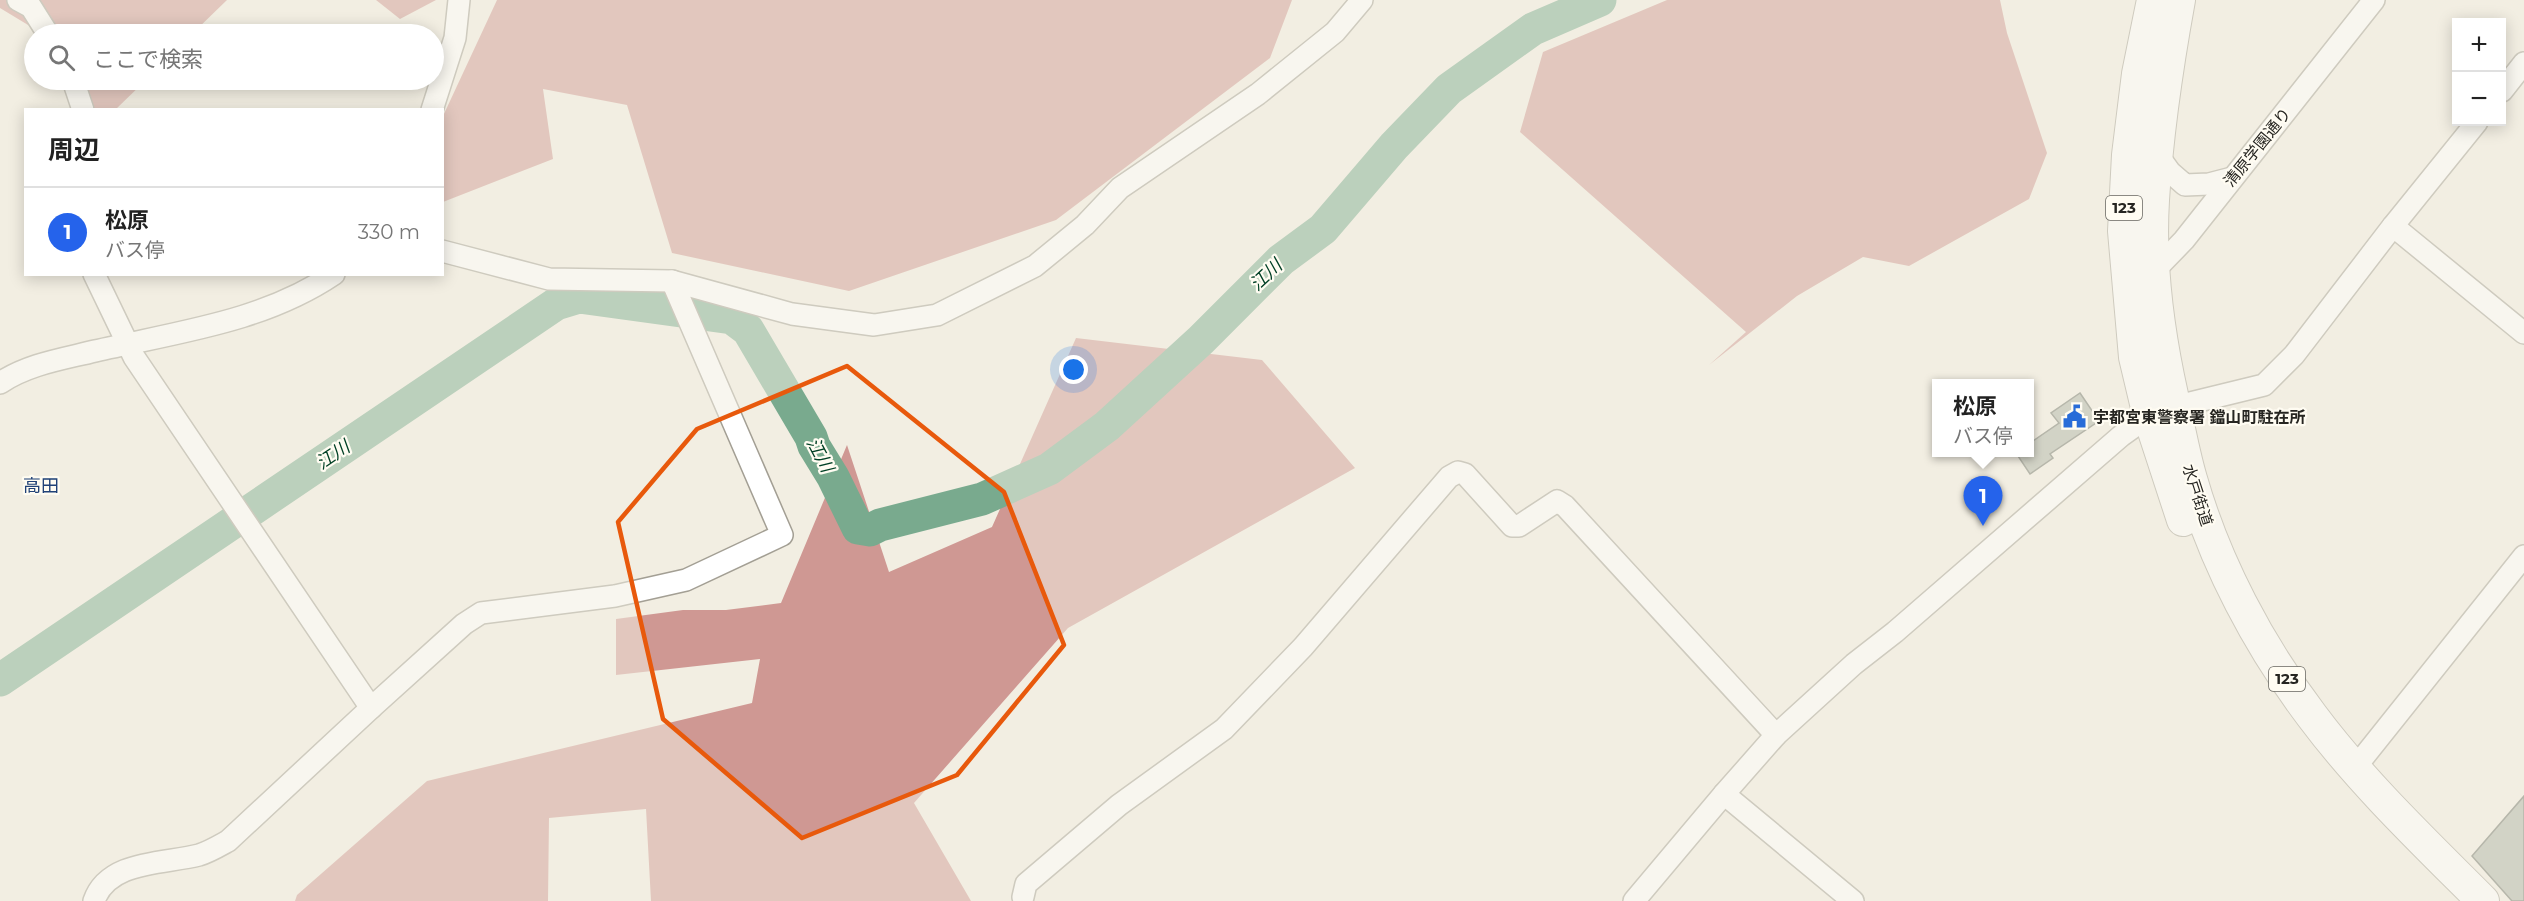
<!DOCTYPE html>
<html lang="ja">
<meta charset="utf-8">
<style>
:root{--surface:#fff;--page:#f6f6f6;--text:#222;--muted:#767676;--line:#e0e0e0;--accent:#2563eb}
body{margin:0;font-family:Montserrat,"Noto Sans JP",sans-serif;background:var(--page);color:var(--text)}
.controls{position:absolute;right:18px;top:18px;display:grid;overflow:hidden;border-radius:0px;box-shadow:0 3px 15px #0003}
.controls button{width:54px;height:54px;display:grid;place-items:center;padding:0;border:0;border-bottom:2px solid var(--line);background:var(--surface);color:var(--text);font:30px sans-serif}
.you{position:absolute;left:1074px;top:370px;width:21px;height:21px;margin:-15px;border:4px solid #fff;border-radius:50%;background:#1a73e8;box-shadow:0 0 0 9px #1a73e833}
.badge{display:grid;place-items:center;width:39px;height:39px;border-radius:50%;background:var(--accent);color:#fff;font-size:20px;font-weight:700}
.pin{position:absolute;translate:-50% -50px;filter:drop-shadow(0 2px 3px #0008)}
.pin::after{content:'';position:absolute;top:32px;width:21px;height:18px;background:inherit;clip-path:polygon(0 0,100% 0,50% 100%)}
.popup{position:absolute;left:1932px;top:379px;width:102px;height:78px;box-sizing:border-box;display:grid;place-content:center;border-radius:0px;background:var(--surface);filter:drop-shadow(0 2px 4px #0005);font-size:20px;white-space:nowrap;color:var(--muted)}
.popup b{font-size:22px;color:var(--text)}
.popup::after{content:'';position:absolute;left:50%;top:100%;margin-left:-12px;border:12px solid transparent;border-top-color:var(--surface)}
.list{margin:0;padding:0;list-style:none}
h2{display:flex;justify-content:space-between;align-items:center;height:78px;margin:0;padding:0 24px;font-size:26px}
h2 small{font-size:20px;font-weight:400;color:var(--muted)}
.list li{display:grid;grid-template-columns:39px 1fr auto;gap:18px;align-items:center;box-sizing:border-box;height:90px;padding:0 24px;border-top:2px solid var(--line)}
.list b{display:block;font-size:22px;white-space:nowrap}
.list p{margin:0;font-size:20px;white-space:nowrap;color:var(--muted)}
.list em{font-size:20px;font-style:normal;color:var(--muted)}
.icon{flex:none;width:33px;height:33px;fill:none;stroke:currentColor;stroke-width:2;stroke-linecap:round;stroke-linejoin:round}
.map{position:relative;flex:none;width:2524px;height:901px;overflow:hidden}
.search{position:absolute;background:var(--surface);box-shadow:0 3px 15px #0003;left:24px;top:24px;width:420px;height:66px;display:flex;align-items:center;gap:15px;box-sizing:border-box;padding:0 21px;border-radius:33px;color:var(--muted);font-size:22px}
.panel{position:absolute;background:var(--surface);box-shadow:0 3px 15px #0003;left:24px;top:108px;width:420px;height:168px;border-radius:0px}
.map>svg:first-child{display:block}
</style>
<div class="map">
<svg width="2524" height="901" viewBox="0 0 2524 901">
<rect width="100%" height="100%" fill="#f2eee2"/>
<g fill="#cf9893">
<path d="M0,0H227L192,34H37L33,28L0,8Z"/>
<path d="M376,0H436L400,19Z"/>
<path d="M497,0H1292L1270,58L1056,220L849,291L672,253L627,105L543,89L553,159L443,202V116Z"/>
<path d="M1667,0H2000L2007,33L2047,153L2029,199L1909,266L1863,257L1797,296L1709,365L1746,332L1520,132L1543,52Z"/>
<path d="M61,80H146L115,110L78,109Z"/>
<path d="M1076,338L1262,360L1355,468L1068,628L914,803L971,901H651L646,809L549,818L548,901H295L297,895L427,781L752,703L760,659L616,675V619L683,610H726L781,603L847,445L889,572L992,527Z"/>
</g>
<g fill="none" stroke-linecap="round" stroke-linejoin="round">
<path stroke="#79aa8e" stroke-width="33" d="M0,680L556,304L579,297L732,318L748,330L811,437L814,446L833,477L858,528L870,530L880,525L982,499L1049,469L1107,426L1201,340L1281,260L1323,229L1394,146L1449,89L1533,29L1600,0"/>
</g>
<g fill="#acb1a5" stroke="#6e7368" stroke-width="1.5">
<path d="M2080,393L2099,421L2050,454L2053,458L2030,474L2016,453H2030V443L2059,423L2051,413Z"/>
<path d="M2524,796V901H2512L2472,856Z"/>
</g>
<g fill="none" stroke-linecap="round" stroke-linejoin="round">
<defs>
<g id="minor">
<path d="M18,0L31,7L48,34"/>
<path d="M73,80L83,110"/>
<path d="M2502,91L2524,63"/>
<path d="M432,110L455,38L459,0"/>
<path d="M2157,154L2170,172L2185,185L2209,184L2232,178"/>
<path d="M2393,226L2524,333"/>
<path d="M442,251L549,279L672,281L792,314L874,325L937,315L1035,266L1085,225L1120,188L1258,94L1335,32L1362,0"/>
<path d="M2148,273L2153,272L2184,240L2374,0"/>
<path d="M94,274L134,357L371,708"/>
<path d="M0,383C28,364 63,359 95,351C177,332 263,322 334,274"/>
<path d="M2354,769L2524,556"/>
<path d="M1724,794L1853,901"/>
<path d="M1023,897L1026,884L1119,805L1224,729L1303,647L1449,477L1458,472L1465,474L1512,526H1519L1557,501L1565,506L1776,735"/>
<path d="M94,901C108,860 164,864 199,855C209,852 219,846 228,841L371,708L464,624L481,613L615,596L686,580L782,535L672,281"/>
<path d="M1634,901L1724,794L1776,735L1854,664L1895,632L2121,436L2149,416L2174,407L2264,385L2294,355L2393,226L2477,122"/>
</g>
<g id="highway">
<path d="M2153,0L2138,74L2128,155L2124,231L2135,357L2149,416L2183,520"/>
<path d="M2179,0C2167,66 2157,133 2153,200C2149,265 2158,332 2172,395C2178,423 2183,452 2191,479C2215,563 2259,646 2312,716C2362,783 2424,842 2483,901"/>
</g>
</defs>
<use href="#minor" stroke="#a39f94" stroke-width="24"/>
<use href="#highway" stroke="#a39f94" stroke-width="34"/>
<use href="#minor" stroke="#fff" stroke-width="21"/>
<use href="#highway" stroke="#fff" stroke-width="32"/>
</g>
<path d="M0 0H2524V901H0ZM847,366L1004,492L1064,645L957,775L802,838L663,719L618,522L697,429Z" fill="#f2eee2" fill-opacity=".55" fill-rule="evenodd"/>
<path fill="none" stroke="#e8590c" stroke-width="4.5" stroke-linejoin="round" d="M847,366L1004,492L1064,645L957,775L802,838L663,719L618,522L697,429Z"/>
<defs>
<symbol id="civic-bare" viewBox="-9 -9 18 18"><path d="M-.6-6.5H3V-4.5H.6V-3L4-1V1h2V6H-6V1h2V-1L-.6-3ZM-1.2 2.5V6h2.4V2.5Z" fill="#286cd8" stroke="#fffcf2" stroke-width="2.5" paint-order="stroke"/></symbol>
</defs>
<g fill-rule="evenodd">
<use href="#civic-bare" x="2058" y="400" width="33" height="33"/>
</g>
<g text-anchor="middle" stroke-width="4.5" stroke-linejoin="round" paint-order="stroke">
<g fill="#fffcf2" stroke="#676660" stroke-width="1.5">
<rect x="2106" y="196" width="36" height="24" rx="4.5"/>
<rect x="2269" y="667" width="36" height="24" rx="4.5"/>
</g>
<g font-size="15" font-weight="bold" fill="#262521">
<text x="2124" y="213">123</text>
<text x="2287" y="684">123</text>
</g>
<g font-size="16" fill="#262521" stroke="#fffcf2">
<text transform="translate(2257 147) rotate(-51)" y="6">清原学園通り</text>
<text transform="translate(2198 495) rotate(72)" y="6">水戸街道</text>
</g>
<g font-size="16" font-weight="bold" fill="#262521" stroke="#fffcf2" text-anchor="start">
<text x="2093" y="423">宇都宮東警察署 鐺山町駐在所</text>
</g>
<g font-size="18" font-style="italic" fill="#004025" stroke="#fffcf2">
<text transform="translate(1266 275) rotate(-43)" y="6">江川</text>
<text transform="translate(333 455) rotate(-34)" y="6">江川</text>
<text transform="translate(820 455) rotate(62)" y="6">江川</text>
</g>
<g font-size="18" fill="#204177" stroke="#fffcf2">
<text x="41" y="492">高田</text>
</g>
</g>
</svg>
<div class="controls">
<button>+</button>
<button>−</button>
</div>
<div class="you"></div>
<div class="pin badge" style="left:1983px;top:526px">1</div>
<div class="popup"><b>松原</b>バス停</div>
<div class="search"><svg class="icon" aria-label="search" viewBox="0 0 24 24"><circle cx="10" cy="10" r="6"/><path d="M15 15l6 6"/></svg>ここで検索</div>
<section class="panel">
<h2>周辺<small></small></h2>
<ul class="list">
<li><span class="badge">1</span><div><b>松原</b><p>バス停</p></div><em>330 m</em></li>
</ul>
</section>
</div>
